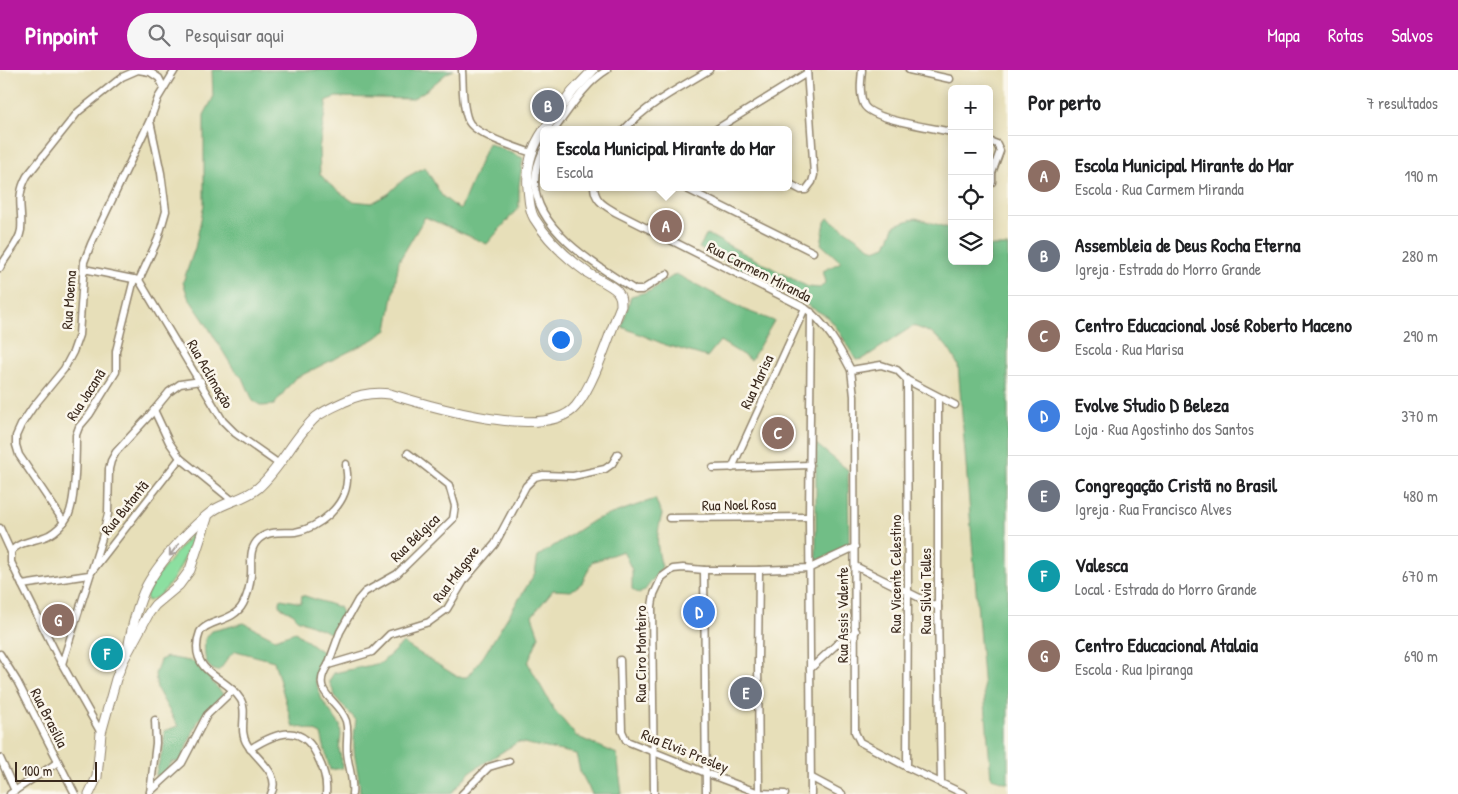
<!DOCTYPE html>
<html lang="pt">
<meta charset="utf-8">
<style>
:root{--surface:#fff;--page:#f6f6f6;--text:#202124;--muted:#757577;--line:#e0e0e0;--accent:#b5179e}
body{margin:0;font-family:"Patrick Hand",sans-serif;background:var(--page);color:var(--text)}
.controls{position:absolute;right:15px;top:15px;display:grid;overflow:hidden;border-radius:8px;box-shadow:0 2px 12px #0003}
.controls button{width:45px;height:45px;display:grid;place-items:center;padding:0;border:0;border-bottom:1px solid var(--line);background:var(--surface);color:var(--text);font:25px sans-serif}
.scale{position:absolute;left:15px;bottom:12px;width:82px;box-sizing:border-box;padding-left:5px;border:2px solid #3b2a1e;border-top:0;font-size:14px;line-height:18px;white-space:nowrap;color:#3b2a1e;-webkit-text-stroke:4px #fbf7ec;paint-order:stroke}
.you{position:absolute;left:560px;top:269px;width:18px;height:18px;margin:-12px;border:4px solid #fff;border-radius:50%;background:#1a73e8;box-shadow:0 0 0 8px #1a73e833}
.badge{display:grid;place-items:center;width:32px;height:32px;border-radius:50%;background:var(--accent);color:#fff;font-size:16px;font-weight:700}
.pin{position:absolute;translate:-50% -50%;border:2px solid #fff;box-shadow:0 1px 5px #0006}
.popup{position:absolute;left:540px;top:56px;width:252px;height:65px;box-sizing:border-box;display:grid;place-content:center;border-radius:8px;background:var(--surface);filter:drop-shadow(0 1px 4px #0005);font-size:16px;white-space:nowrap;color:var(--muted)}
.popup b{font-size:19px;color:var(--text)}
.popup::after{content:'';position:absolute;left:50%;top:100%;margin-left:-10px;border:10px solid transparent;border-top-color:var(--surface)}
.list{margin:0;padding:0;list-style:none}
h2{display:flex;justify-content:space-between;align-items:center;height:65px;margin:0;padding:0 20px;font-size:21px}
h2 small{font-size:16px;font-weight:400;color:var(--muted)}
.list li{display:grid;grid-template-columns:32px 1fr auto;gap:15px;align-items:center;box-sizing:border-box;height:80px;padding:0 20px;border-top:1px solid var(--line)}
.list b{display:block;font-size:19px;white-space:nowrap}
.list p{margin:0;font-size:16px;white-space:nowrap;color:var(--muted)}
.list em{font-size:16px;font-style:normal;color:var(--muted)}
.icon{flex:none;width:28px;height:28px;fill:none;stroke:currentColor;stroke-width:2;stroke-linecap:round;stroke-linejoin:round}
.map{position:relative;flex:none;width:1008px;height:724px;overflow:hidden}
header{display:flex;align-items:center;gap:30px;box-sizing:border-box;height:70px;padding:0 25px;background:var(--accent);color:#fff}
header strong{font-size:24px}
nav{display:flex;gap:28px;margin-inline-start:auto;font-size:18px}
.search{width:350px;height:45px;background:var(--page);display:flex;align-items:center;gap:12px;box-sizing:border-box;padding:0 18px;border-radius:28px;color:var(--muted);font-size:19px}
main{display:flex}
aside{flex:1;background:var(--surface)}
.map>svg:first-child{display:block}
</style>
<header>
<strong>Pinpoint</strong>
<div class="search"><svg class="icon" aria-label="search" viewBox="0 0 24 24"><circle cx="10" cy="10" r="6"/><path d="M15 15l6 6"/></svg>Pesquisar aqui</div>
<nav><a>Mapa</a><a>Rotas</a><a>Salvos</a></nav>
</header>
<main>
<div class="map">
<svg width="1008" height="724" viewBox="0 0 1008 724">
<rect width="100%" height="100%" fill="#fbf7ec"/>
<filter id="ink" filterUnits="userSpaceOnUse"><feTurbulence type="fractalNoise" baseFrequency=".02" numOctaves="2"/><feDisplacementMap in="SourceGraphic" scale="10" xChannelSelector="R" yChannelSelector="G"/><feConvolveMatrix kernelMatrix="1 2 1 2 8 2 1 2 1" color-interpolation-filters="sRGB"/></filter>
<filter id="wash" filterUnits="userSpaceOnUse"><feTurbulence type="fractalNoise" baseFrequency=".0096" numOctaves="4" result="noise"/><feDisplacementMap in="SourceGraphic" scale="20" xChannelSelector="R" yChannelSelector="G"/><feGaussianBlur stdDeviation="1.12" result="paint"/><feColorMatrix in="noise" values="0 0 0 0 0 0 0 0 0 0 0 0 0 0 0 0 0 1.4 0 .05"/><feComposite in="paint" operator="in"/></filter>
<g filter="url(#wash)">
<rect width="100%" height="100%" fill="#e7dfb9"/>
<path fill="#8cdfa0" stroke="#64845f" d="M192,463L194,465C186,485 171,525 148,531L146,526L155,509Z"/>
<g fill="#71be86" stroke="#567452">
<path d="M212,0H454L447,3L428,19L412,29L336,27L327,30L319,79L320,104L329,114L352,131L372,133L388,124L405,108L425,97L442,126L460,140L488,73L523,88L519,116V137L487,174L425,147L399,191L387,260L374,269L294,309L274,335L262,336L253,331L244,310L233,298L205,252L188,227L183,212L195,178L204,135V45L213,28Z"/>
<path d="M828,148L874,180L886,176L895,155L916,148L952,159V191H989V176H1008V713L991,708L958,295C946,272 938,264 913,256L863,289L856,290L837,258L828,247L766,212L699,178L707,164L808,217L820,218L826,212L823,201L841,192L821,174L825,152Z"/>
<path d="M676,204L745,240L774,251L751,290L720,271L707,287L666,275L622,257L631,226L650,221Z"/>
<path d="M816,374L848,400L849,476L816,491Z"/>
<path d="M655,429L662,444C656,467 656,475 662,497L645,520L639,524L632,519V500L623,481L592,492L582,513L571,521L553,520L532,546L539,566L528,593L553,638L576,666L617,684L622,724H592L580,701L576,684L518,672L470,702L451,724H360C360,711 357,700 355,687C353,675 354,663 356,650L336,628L329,611L334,603L381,593L403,573L458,607H467L483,587L535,503L538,486L594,450Z"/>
<path d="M302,525L339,537L343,545L335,565L297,549L294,544L279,536L281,529L301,533Z"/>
<path d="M244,553L275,569L295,562L325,584L315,609L322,630L340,655L341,665L339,679L343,698L330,700L321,664C311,659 303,657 293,657L274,591L236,581C228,585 225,595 218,601C203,599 204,581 205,569L212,561Z"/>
<path d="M167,587L195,592L223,624L199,649L180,692H172L165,704L155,706L164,675V661L178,656L157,619L155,604L160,590Z"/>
</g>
</g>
<g filter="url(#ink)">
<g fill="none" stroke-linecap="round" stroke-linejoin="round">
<defs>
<g id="street">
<path d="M462,0C463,16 462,35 468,50C473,64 517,78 532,83"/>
<path d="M862,0C861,11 859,24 864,35C872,50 934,58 952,62"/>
<path d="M909,0L950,9"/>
<path d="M554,60C569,40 585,13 607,0"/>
<path d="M624,60C647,34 680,18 709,0"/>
<path d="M715,60L807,3"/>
<path d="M989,71L997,74L1000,81L992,103V112"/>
<path d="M544,78C539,89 535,99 535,111C533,159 600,198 635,220H642L667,204"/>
<path d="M788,113L801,120H806L812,112L814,105L807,0"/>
<path d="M594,117C595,131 604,135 615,142L805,238C826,253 839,277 851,300L881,295L897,300L907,310L955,335"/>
<path d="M683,117L813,182"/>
<path d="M0,198C6,185 19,174 21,160C23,138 15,128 27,106L78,42L122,7L138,0L150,2L159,8L164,18"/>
<path d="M84,199L138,210"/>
<path d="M139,210L223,351L235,363L279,394"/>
<path d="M139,210L158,169L166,141L161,103L150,51"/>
<path d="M811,242L809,447L811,724"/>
<path d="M851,300L854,326L855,662L860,672L909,698L964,724"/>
<path d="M938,327V537L941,714"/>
<path d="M154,340L169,372L180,388L233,431"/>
<path d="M713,398L810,395"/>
<path d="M732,398L805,238"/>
<path d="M669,448L809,447"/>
<path d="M64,452L19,385L16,375V366L21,355L33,337L64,299L73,282L79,265L84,192L91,174L150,50L158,28L175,0"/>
<path d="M0,458L11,482V492L22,515L58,587L101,663"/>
<path d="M11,482C18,471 37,471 49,465C56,461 64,453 68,446C76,431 76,383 76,365L79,357L90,344L116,302V281L134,209"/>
<path d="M855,496L938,537"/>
<path d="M704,500L706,724"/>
<path d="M759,500L758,590L759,724"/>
<path d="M22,515L89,505L180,388"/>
<path d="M0,584L17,611L75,724"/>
<path d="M620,590L622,661L626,670L629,672L706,703L759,723L785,724"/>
<path d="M62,594L102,468L108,444L109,399L111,391L116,382L150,345L169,322L180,314L201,311"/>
<path d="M328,595L340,562L358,530L365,522L397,504L453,449L455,436L449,415L408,383"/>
<path d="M810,599L837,574L856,561"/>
<path d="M250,679C278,661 304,652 319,690C324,700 327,713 326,724"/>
<path d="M0,688L15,721"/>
<path d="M907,697L908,523L907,310"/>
<path d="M812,708L842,724"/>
<path d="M150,722L182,693L207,645L233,620"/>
<path d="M150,723L156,673L155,650"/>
<path d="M10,724L58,692"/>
<path d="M271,724C282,704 256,689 247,674C238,660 248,642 241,630C228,608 197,605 197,577C197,573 198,567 200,562C207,550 234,552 243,534C248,525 250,515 251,505C252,492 248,479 259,469C269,460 282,463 295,462C319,458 346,436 347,410C348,405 346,399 346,394"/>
<path d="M352,724C354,710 348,696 347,682C346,671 349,662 346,651C338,628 309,623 328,595L372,582L390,564L429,552L447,539L465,509L495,474L526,416L535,407L543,405L573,406L605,399L612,394L618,384"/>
<path d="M462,724L489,697L509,691"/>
<path d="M654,724L652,536L654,524L662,507L673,499L683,498L704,500H759L810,498L855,477"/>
</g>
<g id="secondary">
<path d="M544,60L573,21L593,0"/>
<path d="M128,579C132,557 138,529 150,510C164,487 192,456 214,440C228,431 245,429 258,418C281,398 293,368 316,347C325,340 335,336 346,331C360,324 374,322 390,324C429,336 547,372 576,336C595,313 609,264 621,236C621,230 621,226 617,221C610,214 597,209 588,203C568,189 547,169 534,148C529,140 529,127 528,118C526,98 532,77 544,60"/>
<path d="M89,724L97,707L101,663L116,609L123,591L149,543L155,535L179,515L190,500L207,448"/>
</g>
</defs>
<use href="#street" stroke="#91846c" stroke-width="9"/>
<use href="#secondary" stroke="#91846c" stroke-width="11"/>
<use href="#street" stroke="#fff" stroke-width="6"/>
<use href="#secondary" stroke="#fff" stroke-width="9"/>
</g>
<defs><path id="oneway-shaft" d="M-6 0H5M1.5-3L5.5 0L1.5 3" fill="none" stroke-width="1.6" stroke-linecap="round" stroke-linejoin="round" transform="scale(1.25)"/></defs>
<use stroke="#a79f9a" href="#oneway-shaft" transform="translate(174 480) rotate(128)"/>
</g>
<g text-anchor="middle" stroke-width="5" stroke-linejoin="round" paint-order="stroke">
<g font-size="15" fill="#3b2a1e" stroke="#fbf7ec">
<text transform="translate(759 202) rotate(27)" y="5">Rua Carmem Miranda</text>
<text transform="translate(69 230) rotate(-86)" y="5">Rua Moema</text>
<text transform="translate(210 304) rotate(60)" y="5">Rua Aclimação</text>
<text transform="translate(757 312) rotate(-65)" y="5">Rua Marisa</text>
<text transform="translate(86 325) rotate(-57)" y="5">Rua Jacanã</text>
<text transform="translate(739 435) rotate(-1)" y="5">Rua Noel Rosa</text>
<text transform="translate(125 438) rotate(-51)" y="5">Rua Butantã</text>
<text transform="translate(415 468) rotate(-44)" y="5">Rua Bélgica</text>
<text transform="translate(456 504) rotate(-53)" y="5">Rua Malgaxe</text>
<text transform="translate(896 504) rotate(-90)" y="5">Rua Vicente Celestino</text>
<text transform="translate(926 521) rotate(-90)" y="5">Rua Silvia Telles</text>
<text transform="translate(843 545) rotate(-90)" y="5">Rua Assis Valente</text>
<text transform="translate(641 584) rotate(-90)" y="5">Rua Ciro Monteiro</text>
<text transform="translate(49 648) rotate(63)" y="5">Rua Brasília</text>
<text transform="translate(685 681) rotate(22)" y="5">Rua Elvis Presley</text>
</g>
</g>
</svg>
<div class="controls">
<button>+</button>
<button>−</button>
<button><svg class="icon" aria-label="locate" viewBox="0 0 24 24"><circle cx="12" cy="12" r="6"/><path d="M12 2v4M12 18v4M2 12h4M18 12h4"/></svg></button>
<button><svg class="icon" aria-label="layers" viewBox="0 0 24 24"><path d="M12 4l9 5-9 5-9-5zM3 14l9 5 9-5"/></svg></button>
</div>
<div class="scale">100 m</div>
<div class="you"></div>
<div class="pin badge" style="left:666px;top:156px;background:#8d6e63">A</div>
<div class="popup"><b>Escola Municipal Mirante do Mar</b>Escola</div>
<div class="pin badge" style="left:548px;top:36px;background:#6b7280">B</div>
<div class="pin badge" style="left:778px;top:363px;background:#8d6e63">C</div>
<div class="pin badge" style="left:699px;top:542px;background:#3f7fe0">D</div>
<div class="pin badge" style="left:746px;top:623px;background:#6b7280">E</div>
<div class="pin badge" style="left:107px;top:584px;background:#0f9aa8">F</div>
<div class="pin badge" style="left:58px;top:550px;background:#8d6e63">G</div>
</div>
<aside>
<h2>Por perto<small>7 resultados</small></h2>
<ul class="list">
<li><span class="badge" style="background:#8d6e63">A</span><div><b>Escola Municipal Mirante do Mar</b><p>Escola · Rua Carmem Miranda</p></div><em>190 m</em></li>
<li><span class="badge" style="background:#6b7280">B</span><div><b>Assembleia de Deus Rocha Eterna</b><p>Igreja · Estrada do Morro Grande</p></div><em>280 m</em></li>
<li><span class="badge" style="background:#8d6e63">C</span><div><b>Centro Educacional José Roberto Maceno</b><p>Escola · Rua Marisa</p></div><em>290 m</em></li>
<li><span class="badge" style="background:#3f7fe0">D</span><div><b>Evolve Studio D Beleza</b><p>Loja · Rua Agostinho dos Santos</p></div><em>370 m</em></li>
<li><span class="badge" style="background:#6b7280">E</span><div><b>Congregação Cristã no Brasil</b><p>Igreja · Rua Francisco Alves</p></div><em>480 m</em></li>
<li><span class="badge" style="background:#0f9aa8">F</span><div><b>Valesca</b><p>Local · Estrada do Morro Grande</p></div><em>670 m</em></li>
<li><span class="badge" style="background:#8d6e63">G</span><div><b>Centro Educacional Atalaia</b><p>Escola · Rua Ipiranga</p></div><em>690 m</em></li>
</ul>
</aside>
</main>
